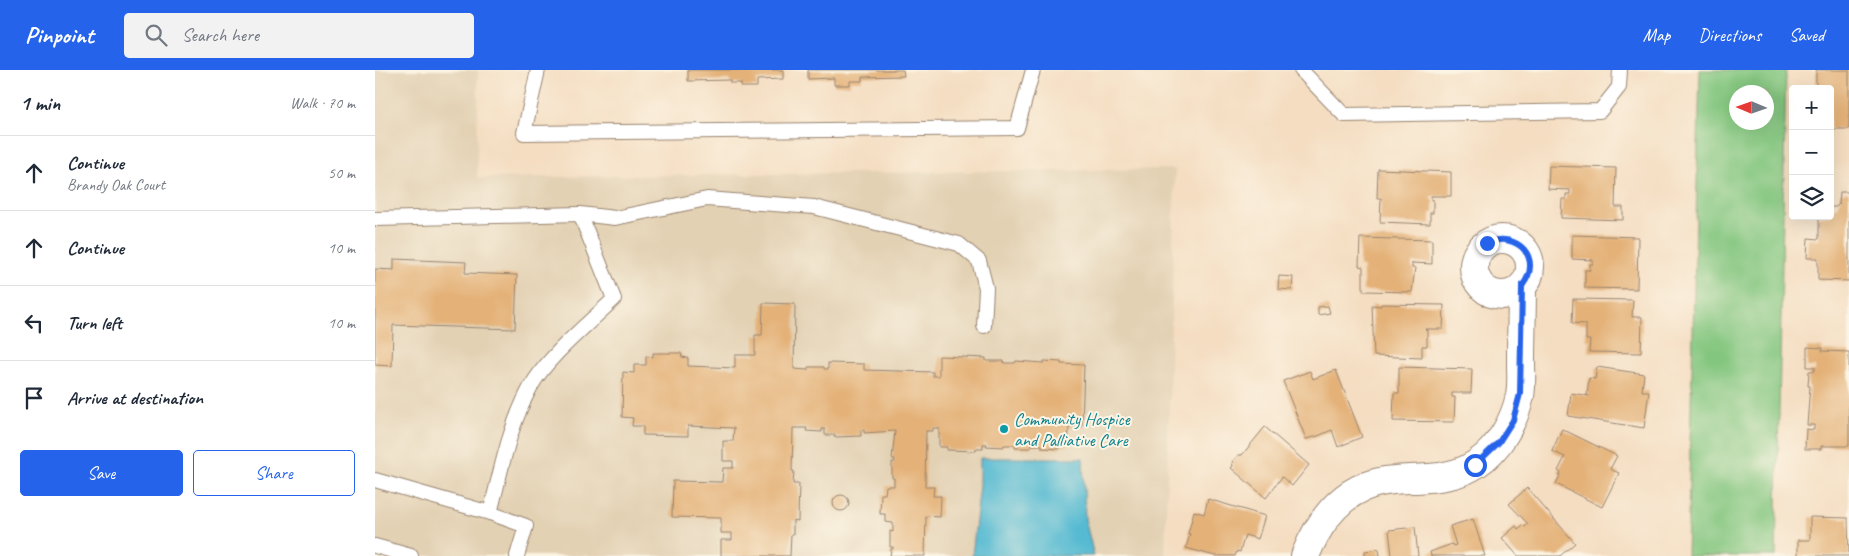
<!DOCTYPE html>
<meta charset="utf-8">
<style>
:root{--surface:#fff;--page:#f2f2f3;--text:#1f2937;--muted:#747a83;--line:#e0e1e3;--accent:#2563eb}
body{margin:0;font-family:Caveat,sans-serif;background:var(--page);color:var(--text)}
.controls{position:absolute;right:15px;top:15px;display:grid;overflow:hidden;border-radius:5px;box-shadow:0 5px 20px #0002}
.controls button{width:45px;height:45px;display:grid;place-items:center;padding:0;border:0;border-bottom:1px solid var(--line);background:var(--surface);color:var(--text);font:25px sans-serif}
.compass{position:absolute;left:1354px;top:15px;width:45px;height:45px;border-radius:50%;background:var(--surface);box-shadow:0 5px 20px #0002;rotate:272deg}
.stop{position:absolute;width:15px;height:15px;margin:-11px;border:4px solid #2563eb;border-radius:50%;background:#fff}
.stop.end{background:#2563eb;border-color:#fff;box-shadow:0 1px 5px #0008}
.list{margin:0;padding:0;list-style:none}
h2{display:flex;justify-content:space-between;align-items:center;height:65px;margin:0;padding:0 20px;font-size:21px}
h2 small{font-size:16px;font-weight:400;color:var(--muted)}
.list li{display:grid;grid-template-columns:32px 1fr auto;gap:15px;align-items:center;box-sizing:border-box;height:75px;padding:0 20px;border-top:1px solid var(--line)}
.list b{display:block;font-size:19px;white-space:nowrap}
.list p{margin:0;font-size:16px;white-space:nowrap;color:var(--muted)}
.list em{font-size:16px;font-style:normal;color:var(--muted)}
.actions{display:flex;gap:10px;padding:15px 20px}
.actions a{flex:1;padding:11px 0;border:1px solid var(--accent);border-radius:5px;text-align:center;font-size:18px;color:var(--accent)}
.actions .main{background:var(--accent);color:#fff}
.icon{flex:none;width:28px;height:28px;fill:none;stroke:currentColor;stroke-width:2;stroke-linecap:round;stroke-linejoin:round}
.map{position:relative;flex:none;width:1474px;height:486px;overflow:hidden}
header{display:flex;align-items:center;gap:30px;box-sizing:border-box;height:70px;padding:0 25px;background:var(--accent);color:#fff}
header strong{font-size:24px}
nav{display:flex;gap:28px;margin-inline-start:auto;font-size:18px}
.search{width:350px;height:45px;background:var(--page);display:flex;align-items:center;gap:12px;box-sizing:border-box;padding:0 18px;border-radius:5px;color:var(--muted);font-size:19px}
main{display:flex}
aside{flex:1;background:var(--surface)}
.map>svg:first-child{display:block}
</style>
<header>
<strong>Pinpoint</strong>
<div class="search"><svg class="icon" aria-label="search" viewBox="0 0 24 24"><circle cx="10" cy="10" r="6"/><path d="M15 15l6 6"/></svg>Search here</div>
<nav><a>Map</a><a>Directions</a><a>Saved</a></nav>
</header>
<main>
<aside>
<h2>1 min<small>Walk · 70 m</small></h2>
<ul class="list">
<li><svg class="icon" aria-label="ahead" viewBox="0 0 24 24"><path d="M12 20V5M6 11l6-6 6 6"/></svg><div><b>Continue</b><p>Brandy Oak Court</p></div><em>50 m</em></li>
<li><svg class="icon" aria-label="ahead" viewBox="0 0 24 24"><path d="M12 20V5M6 11l6-6 6 6"/></svg><div><b>Continue</b></div><em>10 m</em></li>
<li><svg class="icon" aria-label="left" viewBox="0 0 24 24"><path d="M17 20v-9H6M10 6l-5 5 5 5"/></svg><div><b>Turn left</b></div><em>10 m</em></li>
<li><svg class="icon" aria-label="arrive" viewBox="0 0 24 24"><path d="M6 21V4h12l-3 4 3 4H6"/></svg><div><b>Arrive at destination</b></div></li>
</ul>
<div class="actions"><a class="main">Save</a><a>Share</a></div>
</aside>
<div class="map">
<svg width="1474" height="486" viewBox="0 0 1474 486">
<rect width="100%" height="100%" fill="#fcf5e5"/>
<filter id="ink" filterUnits="userSpaceOnUse"><feTurbulence type="fractalNoise" baseFrequency=".02" numOctaves="2"/><feDisplacementMap in="SourceGraphic" scale="10" xChannelSelector="R" yChannelSelector="G"/><feConvolveMatrix kernelMatrix="1 2 1 2 8 2 1 2 1" color-interpolation-filters="sRGB"/></filter>
<filter id="wash" filterUnits="userSpaceOnUse"><feTurbulence type="fractalNoise" baseFrequency=".0096" numOctaves="4" result="noise"/><feDisplacementMap in="SourceGraphic" scale="20" xChannelSelector="R" yChannelSelector="G"/><feGaussianBlur stdDeviation="1.12" result="paint"/><feColorMatrix in="noise" values="0 0 0 0 0 0 0 0 0 0 0 0 0 0 0 0 0 1.4 0 .05"/><feComposite in="paint" operator="in"/></filter>
<g filter="url(#wash)">
<rect width="100%" height="100%" fill="#f4ddc1"/>
<path fill="#e3d1b4" d="M0,0H103L102,108L800,99L790,486H0Z"/>
<path fill="#83c67f" stroke="#5f784e" fill-rule="evenodd" d="M1325,0H1411L1401,486H1312ZM1362,22H1392V52H1362Z"/>
<path fill="#54bad2" stroke="#487278" d="M605,388H708L710,449L719,486H597L605,415Z"/>
<g id="blocks">
<g fill="#e4b279">
<path d="M313,0H408V9L382,10V17H366V13H355V10L313,11Z"/>
<path d="M433,0H528L529,6L487,7V11H475V15H459V8L433,9Z"/>
<path d="M1441,0H1474V59H1455V19H1441Z"/>
<path d="M1174,96L1241,98L1240,137H1248V150L1186,148L1187,129H1191V124H1195V120L1173,119Z"/>
<path d="M1003,99L1076,102V126H1056V130H1058V143H1055V154L1005,152L1006,128H1002Z"/>
<path d="M1465,122H1474V211L1443,210V188H1432L1433,168L1444,169V146H1455V137H1461L1464,134Z"/>
<path d="M1197,165L1263,167L1262,219L1210,218V200H1215V194H1218V190L1197,189Z"/>
<path d="M985,168L1057,170V194L1037,193V198H1040L1037,222L988,221V197L984,196Z"/>
<path d="M19,189L91,192L90,203L142,205L140,259L18,255L17,296L0,295V199L19,200Z"/>
<path d="M904,206L918,207L917,220L903,219Z"/>
<path d="M1198,229L1258,230L1257,247H1267L1266,283L1214,282L1215,270H1211V254L1197,253Z"/>
<path d="M388,233L420,234L419,299L433,300V297H449V299H453V293L489,294V300L558,302V306H564V286L611,288V291H629V293H640L641,291L669,293V291L686,292V294L709,295L707,357H694L693,376H685V379L667,378V375H656V378H640V375H629L628,377L611,376L612,374H608V379H601V381L572,380V377H564V358H558V361H551L550,417H559L558,426H566L565,447L551,446L550,486H515L516,479H518V477H515V461L518,462V453L510,452V444H505L506,424H510L511,416H519V408H517V392H520V389H517L520,361L489,363V360H486V366L460,367V365H450V359H447V362L431,361L432,358H418L417,401H419L418,414H424L423,451L418,450V464H416L415,486H346V470H357V463H346V448L297,447L298,411L347,412L348,398H358V391H348V371H358L359,358L313,356V366L268,365V356H257L258,348L247,347L248,302L259,303V295H271V286L278,287V283H306L307,287L313,288V296L360,298V285H380V265H387Z"/>
<path d="M1006,234L1069,235L1068,259H1050L1052,260V276H1047V288L999,286L997,235L1006,236Z"/>
<path d="M953,236L955,243L943,245V237Z"/>
<path d="M1432,277L1448,278L1447,281L1474,282V376H1446V379H1430L1431,359L1439,360V355H1432L1435,316H1433L1434,301H1440V297H1432Z"/>
<path d="M1024,297L1097,299L1096,323H1077V327H1080L1079,352L1018,351L1019,323H1024Z"/>
<path d="M1222,297L1269,304L1267,321H1274L1269,358L1193,346L1196,323L1214,326L1212,325L1214,308L1220,309Z"/>
<path d="M961,300L987,367L963,377L957,360L943,366L931,369L908,311L935,301L938,309Z"/>
<path d="M890,357L934,395L917,416L907,407L891,428L856,398L858,396L857,392L863,385H867Z"/>
<path d="M1187,359L1242,386L1235,399L1244,403L1227,437L1181,414L1186,403L1183,401L1190,387L1177,381Z"/>
<path d="M1152,418L1200,473L1185,486H1143L1127,468L1141,456L1143,459L1148,455L1150,457L1153,454L1134,434Z"/>
<circle cx="466" cy="433" r="8"/>
<path d="M833,429L890,446L883,469L870,465L865,482L862,481L860,486H840L811,478L815,464H813L819,441L829,444Z"/>
<path d="M1435,447L1473,448L1474,486H1423V470H1435Z"/>
<path d="M1098,449L1110,486H1056L1055,482L1077,474L1078,476L1081,475L1075,456Z"/>
<path d="M1040,457L1043,486H1017L1014,460Z"/>
<path d="M1004,479L1005,486H990V481Z"/>
</g>
</g>
</g>
<g filter="url(#ink)">
<use href="#blocks" fill-opacity="0" stroke="#988470" stroke-width="1"/>
<g fill="none" stroke-linecap="round" stroke-linejoin="round">
<defs>
<g id="lane">
<path d="M163,0L149,63L642,58L658,0"/>
<path d="M926,0L969,45L1225,41L1244,17L1245,0"/>
<path d="M0,149L205,144"/>
<path d="M0,410L115,443L151,456L142,486"/>
<path d="M115,443C126,401 134,357 155,318C172,287 213,254 239,229L205,144L240,148L332,129L358,131L439,137L584,174L604,191L611,218L609,256"/>
<path d="M0,476L36,486"/>
</g>
<g id="street">
<circle cx="1127" cy="197" r="28"/>
<path d="M930,486C943,454 963,424 997,414C1016,408 1034,410 1054,408C1069,407 1088,403 1101,394C1124,379 1139,352 1145,326C1147,315 1146,303 1146,292C1146,267 1147,241 1147,216"/>
</g>
</defs>
<use href="#lane" stroke="#988470" stroke-width="16"/>
<use href="#street" stroke="#988470" stroke-width="30"/>
<use href="#lane" stroke="#fff" stroke-width="14"/>
<use href="#street" stroke="#fff" stroke-width="28"/>
</g>
</g>
<g fill="none" stroke-linecap="round" stroke-linejoin="round" filter="url(#ink)">
<path stroke="#2563eb" stroke-width="6" d="M1100,395L1124,372L1138,350L1145,324L1147,216C1169,189 1142,160 1112,173"/>
</g>
<circle fill="#0f9aa8" stroke="#fcf5e5" stroke-width="2" cx="629" cy="359" r="5"/>
<g text-anchor="middle" stroke-width="4" stroke-linejoin="round" paint-order="stroke">
<g font-size="18" fill="#0d838f" stroke="#fcf5e5" text-anchor="start">
<text x="639" y="355">Community Hospice<tspan x="639" dy="21">and Palliative Care</tspan></text>
</g>
</g>
</svg>
<div class="controls">
<button>+</button>
<button>−</button>
<button><svg class="icon" aria-label="layers" viewBox="0 0 24 24"><path d="M12 4l9 5-9 5-9-5zM3 14l9 5 9-5"/></svg></button>
</div>
<svg class="compass" viewBox="-18 -18 36 36"><path d="M0-13l5 13h-10z" fill="#e53935"/><path d="M0 13l5-13h-10z" fill="#747a83"/></svg>
<div class="stop" style="left:1100px;top:395px"></div>
<div class="stop end" style="left:1112px;top:173px"></div>
</div>
</main>
